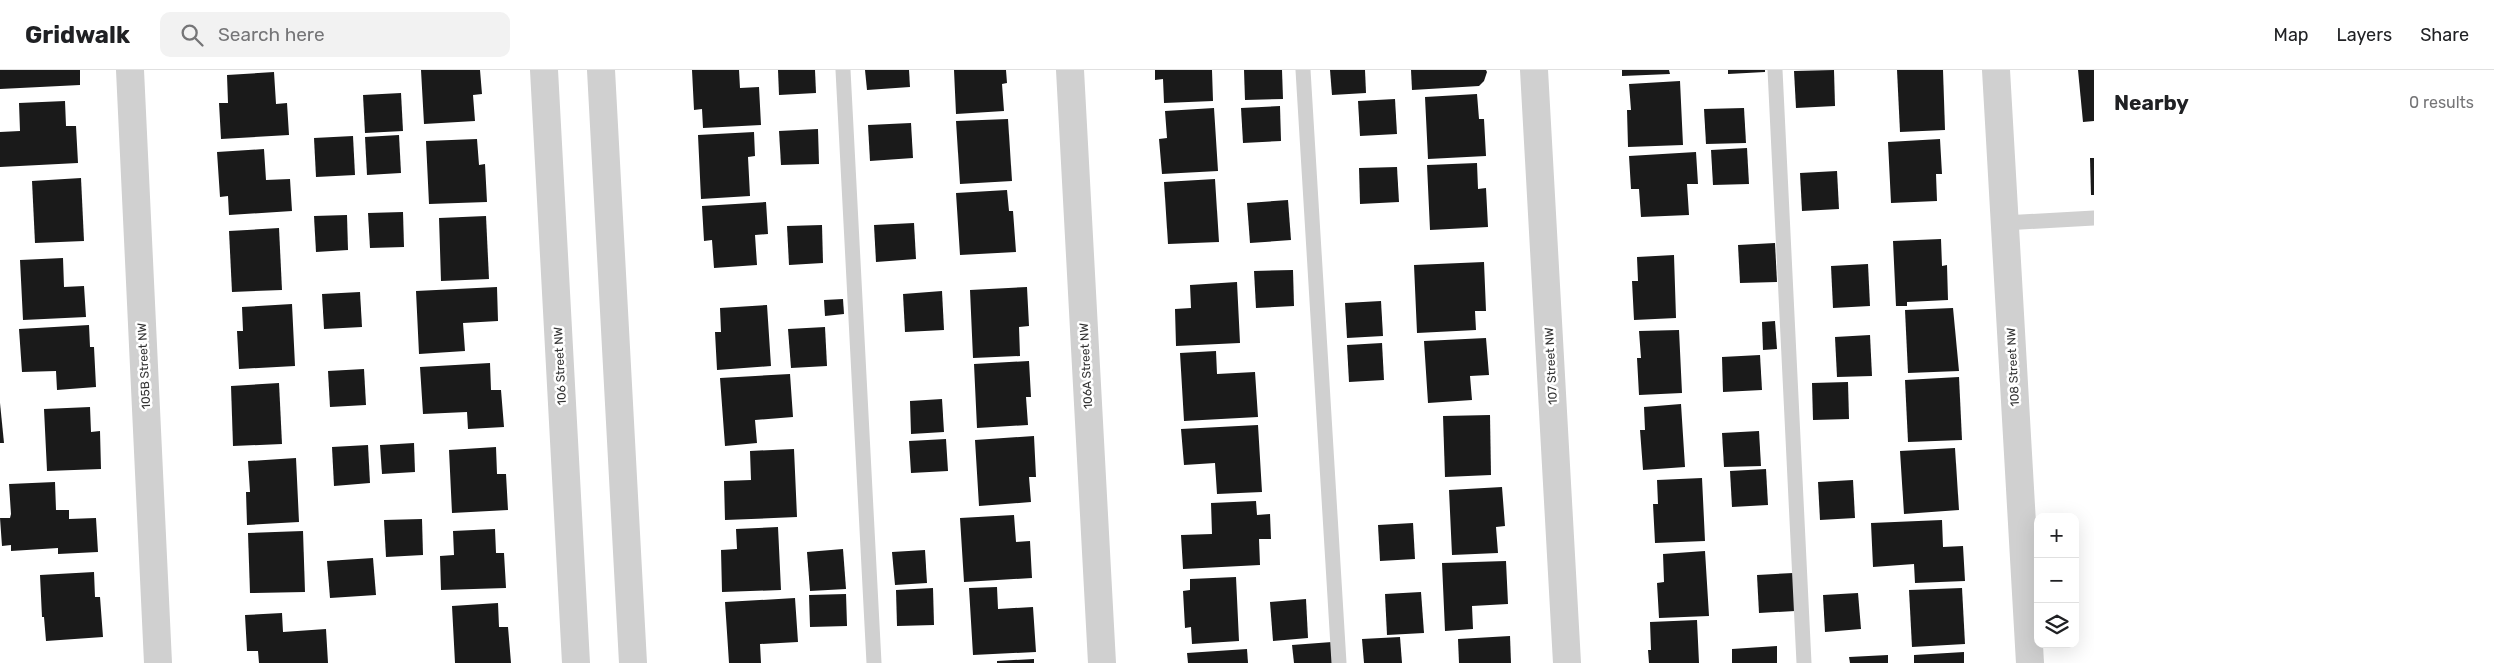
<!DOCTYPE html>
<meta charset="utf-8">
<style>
:root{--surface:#fff;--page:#f2f2f2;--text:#202124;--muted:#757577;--line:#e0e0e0}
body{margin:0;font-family:Rubik,sans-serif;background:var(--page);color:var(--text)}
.controls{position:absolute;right:15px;bottom:15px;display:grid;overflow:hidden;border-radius:10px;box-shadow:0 5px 20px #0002}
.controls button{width:45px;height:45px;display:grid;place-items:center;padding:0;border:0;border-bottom:1px solid var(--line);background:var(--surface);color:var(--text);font:25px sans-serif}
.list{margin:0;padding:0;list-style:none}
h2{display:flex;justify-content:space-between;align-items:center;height:65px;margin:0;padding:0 20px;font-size:21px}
h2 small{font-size:16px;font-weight:400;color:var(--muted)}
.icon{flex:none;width:28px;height:28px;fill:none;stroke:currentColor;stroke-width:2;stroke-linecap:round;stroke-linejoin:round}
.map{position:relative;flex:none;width:2094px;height:593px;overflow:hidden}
header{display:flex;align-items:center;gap:30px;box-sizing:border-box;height:70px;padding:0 25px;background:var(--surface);border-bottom:1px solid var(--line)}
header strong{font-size:24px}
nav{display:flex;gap:28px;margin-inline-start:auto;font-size:18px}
.search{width:350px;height:45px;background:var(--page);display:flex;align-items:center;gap:12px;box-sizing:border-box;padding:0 18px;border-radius:10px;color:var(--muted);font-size:19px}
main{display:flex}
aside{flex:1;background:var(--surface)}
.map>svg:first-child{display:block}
</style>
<header>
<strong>Gridwalk</strong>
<div class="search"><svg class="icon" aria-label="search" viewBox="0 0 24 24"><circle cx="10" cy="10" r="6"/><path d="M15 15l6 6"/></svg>Search here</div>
<nav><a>Map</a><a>Layers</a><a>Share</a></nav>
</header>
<main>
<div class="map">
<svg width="2094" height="593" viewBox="0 0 2094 593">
<rect width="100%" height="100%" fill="#fff"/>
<g fill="#1a1a1a">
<path d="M0,0H80V15L0,19Z"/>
<path d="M421,0H480L482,24L473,25L475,51L424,54Z"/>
<path d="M692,0H739L740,18L759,17L761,55L703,58L702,39L694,40Z"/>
<path d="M778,0H815L816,23L779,25Z"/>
<path d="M865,0H909L910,17L867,20Z"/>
<path d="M954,0H1006L1007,13L1002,14L1004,41L956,44Z"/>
<path d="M1155,0H1212L1213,31L1164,33L1163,9L1155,10Z"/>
<path d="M1244,0H1282L1283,29L1245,30Z"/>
<path d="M1330,0H1365L1366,23L1332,25Z"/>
<path d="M1411,0H1486L1487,2L1484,11L1479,16L1412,20Z"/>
<path d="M1622,0H1669L1670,4L1622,6Z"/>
<path d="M1728,0H1765V2L1728,4Z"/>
<path d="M1834,0L1835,36L1796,38L1794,1Z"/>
<path d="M1897,0H1943L1945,60L1900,62Z"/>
<path d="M2078,0H2094V51L2083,52Z"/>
<path d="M274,2L276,34L287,33L289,65L221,69L219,33H228L227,5Z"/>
<path d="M1680,11L1683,75L1628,77L1627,40H1631L1629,14Z"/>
<path d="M401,23L403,61L365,63L363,25Z"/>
<path d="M1477,24L1479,49H1484L1486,86L1428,89L1425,27Z"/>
<path d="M1395,29L1397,64L1360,66L1358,31Z"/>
<path d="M65,31L66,56H76L78,93L0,97V62L20,61L19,33Z"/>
<path d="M1280,36L1281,71L1243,73L1241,38Z"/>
<path d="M1214,38L1218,101L1162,104L1159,69L1167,68L1165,41Z"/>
<path d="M1744,38L1746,73L1706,74L1704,39Z"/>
<path d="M1008,49L1012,111L960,114L956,51Z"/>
<path d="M911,53L913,88L870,91L868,55Z"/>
<path d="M818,59L819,94L781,95L779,61Z"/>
<path d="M754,62L755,86L748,87L750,126L701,129L698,65Z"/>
<path d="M399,65L401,103L367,105L365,67Z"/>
<path d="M353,66L355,105L316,107L314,68Z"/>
<path d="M477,69L479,95L485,94L487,132L429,134L426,71Z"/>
<path d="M1940,69L1942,104H1936L1937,131L1891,133L1888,72Z"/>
<path d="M1747,78L1749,114L1713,115L1711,80Z"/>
<path d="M264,79L266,110L290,109L292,141L229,145L228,126L220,127L217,82Z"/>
<path d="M1696,82L1698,114H1687L1689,145L1641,147L1639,119H1631L1629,86Z"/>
<path d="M2090,88H2094V125H2091Z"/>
<path d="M1477,93L1478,119L1486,118L1488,157L1430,160L1427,95Z"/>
<path d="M1397,97L1399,132L1360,134L1359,98Z"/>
<path d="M1837,101L1839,139L1802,141L1800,103Z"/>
<path d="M81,108L84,171L35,173L32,111Z"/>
<path d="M1215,109L1219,172L1168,174L1164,112Z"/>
<path d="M1007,120L1009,141H1013L1016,182L960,185L956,123Z"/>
<path d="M1288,130L1291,170L1250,173L1247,133Z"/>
<path d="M766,132L768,164L755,165L757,195L714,198L712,170L704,171L702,136Z"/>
<path d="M403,142L404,177L370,178L368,143Z"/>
<path d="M347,145L348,180L316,182L314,146Z"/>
<path d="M486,146L489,209L441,211L439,148Z"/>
<path d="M914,153L916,189L876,192L874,155Z"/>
<path d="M822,155L823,193L789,195L787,156Z"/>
<path d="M279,158L282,220L232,222L229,161Z"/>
<path d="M1941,169L1942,196L1947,195L1948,230L1907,232V236H1896L1893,171Z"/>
<path d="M1775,173L1777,212L1740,213L1738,175Z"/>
<path d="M1674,185L1676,248L1634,250L1632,211H1638L1637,187Z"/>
<path d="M63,188L64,217L84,216L86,247L23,250L20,190Z"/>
<path d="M1484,192L1486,241H1475L1476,260L1417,263L1414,195Z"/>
<path d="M1868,194L1870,236L1833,238L1831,196Z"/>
<path d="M1293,200L1294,236L1256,238L1254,201Z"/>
<path d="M1237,212L1240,273L1176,276L1175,239L1191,238L1190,215Z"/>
<path d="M497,217L498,251L463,253L465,281L419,284L416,221Z"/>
<path d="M1027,217L1029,256L1019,257L1020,286L973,288L970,220Z"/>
<path d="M942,221L944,260L905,262L903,224Z"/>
<path d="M360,222L362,257L324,259L322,224Z"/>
<path d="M843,229L844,244L825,246L824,230Z"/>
<path d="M1381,231L1383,266L1347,268L1345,233Z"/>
<path d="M292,234L295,296L239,299L237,261H243L242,237Z"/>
<path d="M767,235L771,296L717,300L715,262H721L720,238Z"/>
<path d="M1953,238L1959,301L1908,303L1905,240Z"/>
<path d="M1775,251L1777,279L1763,280L1762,252Z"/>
<path d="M89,255L90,277H94L96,317L57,320L56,301L22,302L19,259Z"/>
<path d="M825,257L827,296L791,298L788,259Z"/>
<path d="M1679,260L1682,323L1639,325L1637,288H1641L1639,261Z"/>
<path d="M1870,265L1872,306L1837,307L1835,267Z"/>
<path d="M1486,268L1489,305L1470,306L1472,330L1428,333L1424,271Z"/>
<path d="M1382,273L1384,310L1349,312L1347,275Z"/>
<path d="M1216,281L1217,304L1255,302L1258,347L1184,351L1180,283Z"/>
<path d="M1760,285L1762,320L1723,322L1722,287Z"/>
<path d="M1029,291L1031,327H1026L1028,355L977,358L974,294Z"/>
<path d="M490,293L491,320H501L504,357L468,359L467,342L423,344L420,297Z"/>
<path d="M364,299L366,335L330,337L328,301Z"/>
<path d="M790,304L793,347L755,350L757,373L725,376L720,308Z"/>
<path d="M1959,307L1962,370L1908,372L1905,310Z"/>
<path d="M1848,312L1849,349L1813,350L1812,313Z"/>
<path d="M279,313L282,374L233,376L231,316Z"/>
<path d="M942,329L944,362L911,364L910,331Z"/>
<path d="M0,333L4,373H0Z"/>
<path d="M1681,334L1685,397L1643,400L1640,360H1645L1644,337Z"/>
<path d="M90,337L91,362L100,361L101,399L47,401L44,339Z"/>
<path d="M1490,345L1491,405L1445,407L1443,346Z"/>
<path d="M1258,355L1262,422L1217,424L1215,393L1184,395L1181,359Z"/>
<path d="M1759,361L1761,396L1724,397L1722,363Z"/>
<path d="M1034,366L1036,407H1029L1031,432L979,436L975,370Z"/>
<path d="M946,369L948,401L911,403L909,371Z"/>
<path d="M414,373L415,402L382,404L380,375Z"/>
<path d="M368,375L370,413L334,416L332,377Z"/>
<path d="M496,377L497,404H506L508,440L452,443L449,380Z"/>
<path d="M1955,378L1959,440L1904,444L1900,381Z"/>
<path d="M794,379L797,447L725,450L724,411L751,410L750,381Z"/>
<path d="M296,388L299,452L247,455L246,422H250L248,391Z"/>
<path d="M1766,399L1768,435L1732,437L1730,401Z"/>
<path d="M1702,408L1705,471L1655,473L1653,434H1658L1657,410Z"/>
<path d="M1853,410L1855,448L1820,450L1818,412Z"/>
<path d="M55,412L56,440H69V449L96,448L98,482L58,484V478L11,481V475L2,476L0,448H10L11,444L9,414Z"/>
<path d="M1502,417L1505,456L1496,457L1498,483L1452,485L1449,420Z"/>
<path d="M1256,431L1257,445L1270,444L1271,469H1259L1260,495L1183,499L1181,465L1212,464L1211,433Z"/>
<path d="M1014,445L1016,472L1030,471L1032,508L964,512L960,448Z"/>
<path d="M422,449L423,485L386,487L384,450Z"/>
<path d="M1942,450L1943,477L1963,476L1965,511L1915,513L1914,494L1873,497L1871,453Z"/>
<path d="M1413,453L1415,489L1380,491L1378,455Z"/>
<path d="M778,457L781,520L722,522L721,480L737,479L736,459Z"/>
<path d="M495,459L496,483H504L506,518L441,520L440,486L454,485L453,461Z"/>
<path d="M303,461L305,522L250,523L248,463Z"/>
<path d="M843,479L846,519L810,521L807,482Z"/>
<path d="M925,480L927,513L895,515L892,482Z"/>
<path d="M1705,481L1709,546L1659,548L1657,513L1664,512L1663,484Z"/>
<path d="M373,488L376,525L330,528L327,491Z"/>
<path d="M1506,491L1508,534L1472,536L1473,559L1445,561L1442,493Z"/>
<path d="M94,502L95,527H100L103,567L46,571L44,547H42L40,505Z"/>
<path d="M1793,503L1795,541L1759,543L1757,505Z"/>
<path d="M1236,507L1239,571L1192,574L1191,557L1185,558L1183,521L1190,520V509Z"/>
<path d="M997,517L998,539L1033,537L1036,582L973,585L969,518Z"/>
<path d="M933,518L934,555L897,556L896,520Z"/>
<path d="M1962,518L1965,574L1912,577L1909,520Z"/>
<path d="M1421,522L1424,563L1387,565L1385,524Z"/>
<path d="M1858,523L1861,559L1825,562L1823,525Z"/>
<path d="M846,524L847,556L810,557L809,525Z"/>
<path d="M795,528L798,572L760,574L761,593H729L725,532Z"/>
<path d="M1306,529L1308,568L1273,571L1270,532Z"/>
<path d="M498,533L499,557H508L511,593H455L452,536Z"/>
<path d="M282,543L283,562L326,559L328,593H259L258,581H247L245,545Z"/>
<path d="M1697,550L1699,593H1649L1648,580H1651L1650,552Z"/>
<path d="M1510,566L1511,593H1459L1458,569Z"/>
<path d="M1400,567L1402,593H1364L1362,569Z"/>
<path d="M1332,572L1333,593H1294L1292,575Z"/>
<path d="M1777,576V593H1732V579Z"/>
<path d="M1247,579L1248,593H1188L1187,583Z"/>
<path d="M1964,582V593H1914V585Z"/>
<path d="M1888,585V593H1850L1849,587Z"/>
<path d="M1034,589V593H997V591Z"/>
</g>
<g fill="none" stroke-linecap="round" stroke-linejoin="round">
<g stroke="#d0d0d0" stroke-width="15">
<path d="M843,0L874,593"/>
<path d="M1303,0L1339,593"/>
<path d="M1775,0L1804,593"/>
<path d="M2004,153L2094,148"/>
</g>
<g stroke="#d0d0d0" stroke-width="28">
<path d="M130,0L158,593"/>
<path d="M1070,0L1102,593"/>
<path d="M1534,0L1567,593"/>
<path d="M1996,0L2030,593"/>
</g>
<g stroke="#d0d0d0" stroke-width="28">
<path d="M544,0L576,593"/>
<path d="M601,0L633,593"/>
</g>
</g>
<g text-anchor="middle" stroke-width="5" stroke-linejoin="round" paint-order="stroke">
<g font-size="12" fill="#333" stroke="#fff">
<text transform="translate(144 296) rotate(-93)" y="4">105B Street NW</text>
<text transform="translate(560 296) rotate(-93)" y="4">106 Street NW</text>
<text transform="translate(1086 296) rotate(-93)" y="4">106A Street NW</text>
<text transform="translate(1551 296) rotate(-93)" y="4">107 Street NW</text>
<text transform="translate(2013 297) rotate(-93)" y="4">108 Street NW</text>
</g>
</g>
</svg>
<div class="controls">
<button>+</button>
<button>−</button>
<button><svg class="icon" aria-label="layers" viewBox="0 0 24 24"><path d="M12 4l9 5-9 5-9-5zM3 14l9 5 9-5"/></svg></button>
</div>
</div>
<aside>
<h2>Nearby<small>0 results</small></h2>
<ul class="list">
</ul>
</aside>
</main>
